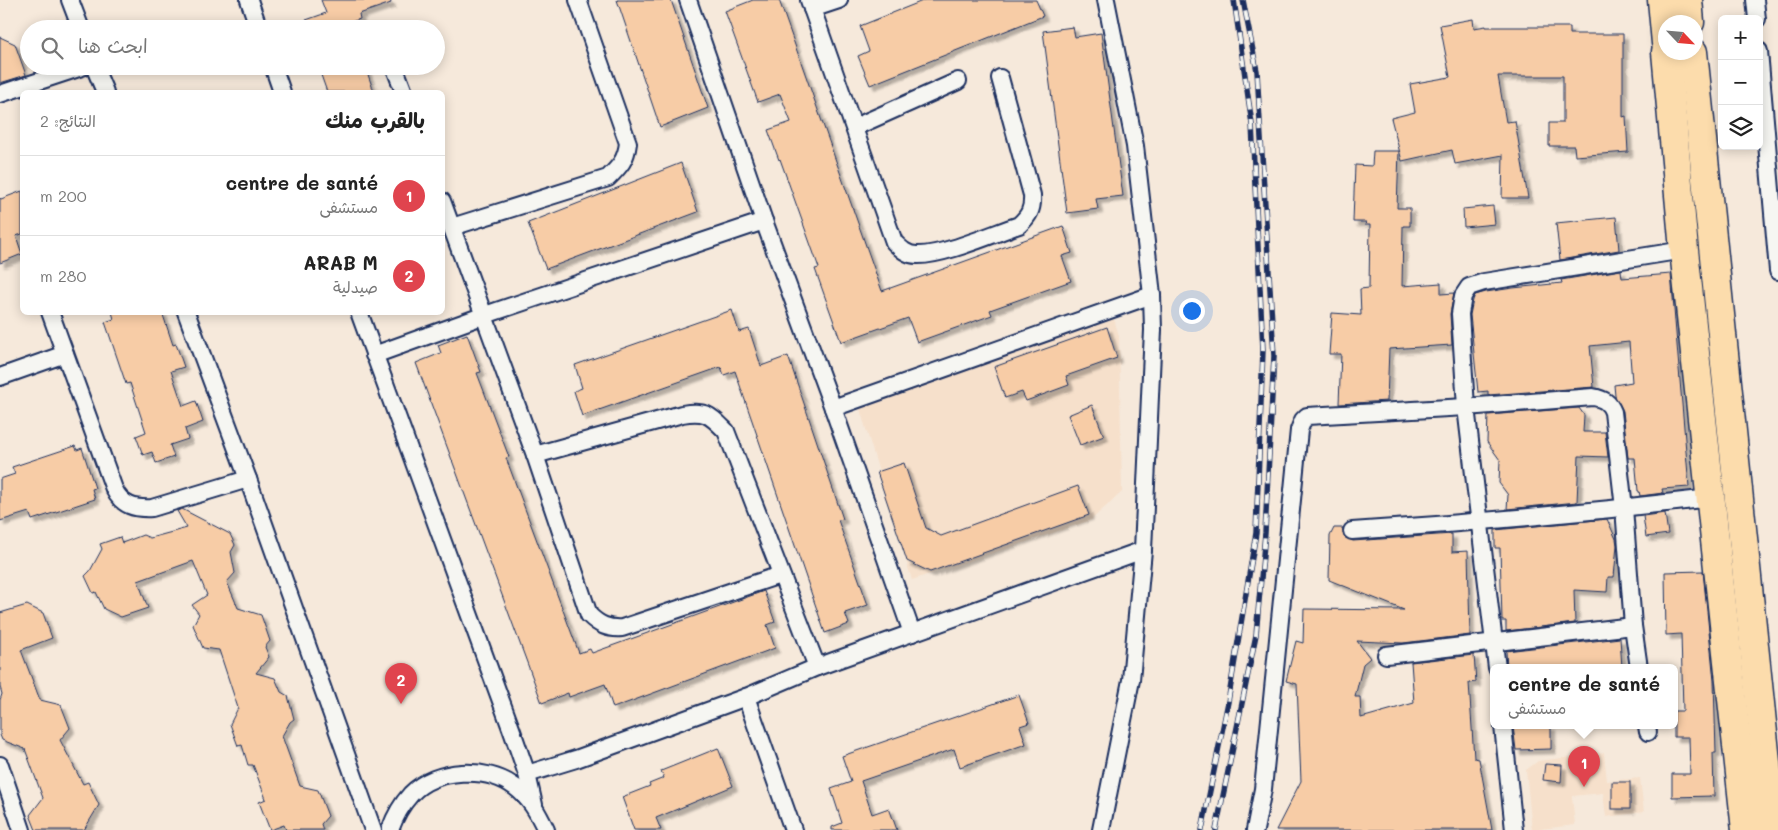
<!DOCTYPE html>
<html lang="ar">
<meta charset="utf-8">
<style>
:root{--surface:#fff;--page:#f6f6f6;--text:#222;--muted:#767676;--line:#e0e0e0;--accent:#d1495b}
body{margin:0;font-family:Mali,"Playpen Sans Arabic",sans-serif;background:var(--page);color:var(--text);direction:rtl}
.controls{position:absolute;right:15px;top:15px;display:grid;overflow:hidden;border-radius:8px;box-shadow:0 2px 12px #0003}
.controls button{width:45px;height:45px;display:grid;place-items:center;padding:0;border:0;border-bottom:1px solid var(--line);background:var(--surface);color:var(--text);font:25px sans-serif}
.compass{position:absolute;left:1658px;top:15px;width:45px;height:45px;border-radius:50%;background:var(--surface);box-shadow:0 2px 12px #0003;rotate:116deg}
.you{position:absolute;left:1191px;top:310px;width:18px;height:18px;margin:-12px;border:4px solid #fff;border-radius:50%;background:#1a73e8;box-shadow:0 0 0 8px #1a73e833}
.badge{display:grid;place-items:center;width:32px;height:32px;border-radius:50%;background:var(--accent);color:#fff;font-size:16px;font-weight:700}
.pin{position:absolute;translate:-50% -41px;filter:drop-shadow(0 1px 2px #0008)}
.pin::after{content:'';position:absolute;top:26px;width:18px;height:15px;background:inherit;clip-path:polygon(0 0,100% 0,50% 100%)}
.popup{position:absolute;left:1490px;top:664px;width:188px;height:65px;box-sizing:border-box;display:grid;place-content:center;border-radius:8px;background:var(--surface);filter:drop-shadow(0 1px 4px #0005);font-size:16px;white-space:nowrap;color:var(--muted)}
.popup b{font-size:19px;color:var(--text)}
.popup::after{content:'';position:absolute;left:50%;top:100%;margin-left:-10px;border:10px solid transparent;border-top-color:var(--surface)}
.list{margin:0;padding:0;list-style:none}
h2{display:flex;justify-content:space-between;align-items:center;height:65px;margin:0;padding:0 20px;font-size:21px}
h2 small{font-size:16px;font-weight:400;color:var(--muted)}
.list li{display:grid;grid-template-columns:32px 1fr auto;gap:15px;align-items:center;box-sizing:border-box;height:80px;padding:0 20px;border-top:1px solid var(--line)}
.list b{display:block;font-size:19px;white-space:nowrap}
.list p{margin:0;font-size:16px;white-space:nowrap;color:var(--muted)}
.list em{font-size:16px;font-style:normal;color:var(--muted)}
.icon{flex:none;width:28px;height:28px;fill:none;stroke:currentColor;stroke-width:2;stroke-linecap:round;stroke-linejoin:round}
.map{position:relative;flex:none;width:1778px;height:830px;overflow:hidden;direction:ltr}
.search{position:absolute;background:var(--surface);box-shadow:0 2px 12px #0003;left:20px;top:20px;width:425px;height:55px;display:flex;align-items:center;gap:12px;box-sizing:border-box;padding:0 18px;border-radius:28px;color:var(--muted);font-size:19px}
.panel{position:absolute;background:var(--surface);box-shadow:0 2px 12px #0003;left:20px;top:90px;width:425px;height:225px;border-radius:8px;direction:rtl}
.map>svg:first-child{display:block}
</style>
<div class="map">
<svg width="1778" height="830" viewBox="0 0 1778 830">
<defs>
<filter id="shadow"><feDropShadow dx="4.5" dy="4.5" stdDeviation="1" flood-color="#0004"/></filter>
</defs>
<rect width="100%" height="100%" fill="#f6e9db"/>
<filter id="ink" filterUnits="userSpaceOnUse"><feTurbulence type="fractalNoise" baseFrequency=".02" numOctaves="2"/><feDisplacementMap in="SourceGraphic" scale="10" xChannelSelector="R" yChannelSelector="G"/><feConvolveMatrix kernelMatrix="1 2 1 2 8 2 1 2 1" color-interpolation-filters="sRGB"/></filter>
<g filter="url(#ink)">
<g fill="#f6e0cb">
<path d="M1114,319L1119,336L1122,492L1091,520L912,580L859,406Z"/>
<path d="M1604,753L1607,781L1640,778L1644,812L1606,817L1603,793L1572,796L1575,825L1532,830L1526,770L1538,761Z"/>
</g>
<g fill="#f7cca6" stroke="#1b2f5e" filter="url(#shadow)">
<path d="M321,0H390L391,3L359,14L360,19L351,22L353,29H290L289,26L326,13Z"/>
<path d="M617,0H671L708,108L660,127Z"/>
<path d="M753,0H779L882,291L1063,226L1072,253L1062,256L1071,281L990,310L992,315L917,342L908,318L841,342L815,269L819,268L780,159L779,160L768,130L791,122L780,94L758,102L725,11Z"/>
<path d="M925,0H1036L1043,16L870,85L858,56L869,51L860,26Z"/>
<path d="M1473,19L1474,28L1486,26V27H1570V34H1623V117L1626,116L1628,152L1575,156L1574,146H1549V123H1563V76H1498L1506,122L1515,121L1528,198H1502L1503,155L1455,164L1452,150L1402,161L1391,118L1415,112L1410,84L1450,77L1440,25Z"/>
<path d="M1073,27L1075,37L1101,33L1123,196L1096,199L1098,209L1067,213L1043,31Z"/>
<path d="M0,37L15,44L26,75L0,83Z"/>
<path d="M335,66H365L374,92H327L321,75L336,70Z"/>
<path d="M1373,151H1399L1397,208H1410V226H1403L1402,286L1441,283V294L1454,293L1450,314L1452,345L1389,349L1387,401L1339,404L1341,354H1329L1332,313L1361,315L1360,289L1369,288L1370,225H1365L1366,222H1353L1355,165L1372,166Z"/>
<path d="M681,163L698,212L546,269L528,223Z"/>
<path d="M22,191V234L16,236L22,254L0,263V198L1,199Z"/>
<path d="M1493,206L1495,224L1464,227L1463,209Z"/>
<path d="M1616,217L1619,250L1560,260L1556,223Z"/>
<path d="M1621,270L1622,278L1671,274L1689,487L1662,489L1663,493L1640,496L1639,491H1638L1635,458H1628L1623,411L1615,396L1614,385L1632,382L1629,342L1590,346L1594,387L1488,395V391L1478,392L1470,315L1473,300L1475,295L1486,292L1513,288L1562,283L1561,280Z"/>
<path d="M732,310L739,332L749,329L761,366L788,356L843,519L838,520L868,605L845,613L849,624L825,633L735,371L724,375L721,367L582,416L574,391L582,388L575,365Z"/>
<path d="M112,312H162L173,345L176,344L184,367L171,371L183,406L196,401L203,422L185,429L188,439L170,445L174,457L156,463L152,452L143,455L136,436L146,432L130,383L126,384L105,322L114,319Z"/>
<path d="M1107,327L1117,358L1066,376L1069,385L1026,401L1022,392L1005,398L994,367Z"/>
<path d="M467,334L481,372L477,373L509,457L506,458L579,653L590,649L592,653L764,591L775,622L767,625L775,648L613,708L605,684L569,697L568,693L542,703L416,363L441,353L438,345Z"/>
<path d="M1092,405L1104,436L1080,445L1068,415Z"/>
<path d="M1579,408L1584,415L1583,432H1605L1608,457L1579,456L1577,502L1507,509L1508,495L1499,483L1500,460L1487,442L1488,415Z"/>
<path d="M75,446L77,450L82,448L95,488L92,489L95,499L32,520L29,512L0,521V479L15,474L12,467Z"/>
<path d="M904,463L926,528L941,536L1078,486L1089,515L930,572L907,561L877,472Z"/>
<path d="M182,509L230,534L235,545L231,552L235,573L227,582L238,608L261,615L270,641L265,647L269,657L256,673L275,678L281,692L288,696L294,719L290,722L282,736L300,786L318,790L328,816L321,824L323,830H286L284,825L270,830L259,802L266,799L253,765H248L242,745L238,746L230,724L238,708L219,650L203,648L193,625L199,614L192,605L207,595L193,561L138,581L148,608L121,617L104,609L96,592L93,593L85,576L90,571L102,549L100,544L120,537L122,543L143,535L150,538L187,528L177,511Z"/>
<path d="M1665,513L1668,534L1646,537L1643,516Z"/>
<path d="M1607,519L1616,539L1617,545L1614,577H1608L1607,592L1574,590L1575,623L1506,631V621H1502L1500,548H1495V530Z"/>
<path d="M1334,528H1343L1344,537L1353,541L1452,534V552L1468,551L1470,635L1403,643L1357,641L1370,658L1363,664L1355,697H1360L1361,718L1414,703L1411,662L1474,655L1476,682L1469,683L1474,758L1479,759L1492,830H1276L1301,781L1297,684L1286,681L1296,641L1303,643L1304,609L1404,610L1329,580L1330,536Z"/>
<path d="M1703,571L1714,681L1716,753H1713L1714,796L1672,797V774H1690L1689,737H1674V711H1683L1681,634L1666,635L1665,572Z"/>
<path d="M27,605L43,613L52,638L21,650L40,700L61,705L70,728L60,740L83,784L88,782L99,805L84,830H36L30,815L43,798L25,749L2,740L0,735V700L2,694L0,687V613Z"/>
<path d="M1620,638L1622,668H1507L1506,651Z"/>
<path d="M1019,695L1029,723L1020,726L1026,744L960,767L954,749L861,781L872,814L889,808L897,830H832V827L842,823L831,789L851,782L842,756Z"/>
<path d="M1513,726H1551V749L1516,750Z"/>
<path d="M718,748L733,786L656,818L661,830H634L622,797L650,786L649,784L664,778L661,771Z"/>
<path d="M1545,764L1562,765L1561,782L1543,780Z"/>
<rect x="1612" y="782" width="18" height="27"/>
</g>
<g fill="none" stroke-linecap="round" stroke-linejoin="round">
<defs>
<g id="street">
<path d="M70,0L81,29"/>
<path d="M249,0L259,29"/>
<path d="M688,0L764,221L833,408L912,633"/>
<path d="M809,0L894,242C901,249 907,255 917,255C943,256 992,234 1019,225C1029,216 1033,209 1032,195L1000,78"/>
<path d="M1755,0L1757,19"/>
<path d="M812,9L839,0"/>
<path d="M1759,51L1778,271"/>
<path d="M94,66L105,92"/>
<path d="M273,66L282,92"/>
<path d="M394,66L404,92"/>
<path d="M0,94L85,66"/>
<path d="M855,127L958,81"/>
<path d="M442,201L535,455L589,615C599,625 608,629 622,628L780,575"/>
<path d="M452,227L608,178C620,166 626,160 628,143L578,0"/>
<path d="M50,312L114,489C122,506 135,509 152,508L248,479"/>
<path d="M186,312L248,479L373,830"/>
<path d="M359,312L512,731L527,774L534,805"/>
<path d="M374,355L485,315L764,221"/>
<path d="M0,377L65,354"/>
<path d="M833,408L1152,295"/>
<path d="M535,455L682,414C706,410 710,415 726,431L817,667"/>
<path d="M1352,531C1472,523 1591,512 1711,498"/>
<path d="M1386,655L1633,626"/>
<path d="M1497,668L1466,407L1460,314L1463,296L1469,287L1484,282L1684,250"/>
<path d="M746,697L793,830"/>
<path d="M1503,726L1514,830"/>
<path d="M1647,726L1648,732"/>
<path d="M0,765L22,830"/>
<path d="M527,774L576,759L746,697L817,667L1143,550"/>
<path d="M390,830C395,816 401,805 411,794C436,768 487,766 515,787C530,798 538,813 546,830"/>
<path d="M1101,830L1131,680L1143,550L1153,330L1152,295L1135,146L1106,0"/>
<path d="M1255,830L1263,789L1299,430L1303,420L1307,416L1466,407L1593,397C1604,399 1609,402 1613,412L1624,508L1633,626L1639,668"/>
</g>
<g id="highway">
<path d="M1662,0L1666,43"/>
<path d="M1688,0L1690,22"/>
<path d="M1666,52L1684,250L1746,830"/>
<path d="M1693,52L1773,830"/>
</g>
</defs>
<use href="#street" stroke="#1b2f5e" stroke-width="20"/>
<use href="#highway" stroke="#1b2f5e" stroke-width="31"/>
<use href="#street" stroke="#f6f6f2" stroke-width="16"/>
<use href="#highway" stroke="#fcdcac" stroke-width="28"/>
<defs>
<g id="rail">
<path d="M1202,830L1228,702L1256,533L1263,350L1252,124L1234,0"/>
<path d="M1216,830L1256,635L1265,533L1274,356L1257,71L1243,0"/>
</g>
</defs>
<use href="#rail" stroke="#1b2f5e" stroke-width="5.5"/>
<use href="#rail" stroke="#f6f6f2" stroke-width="4" stroke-dasharray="11" stroke-linecap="butt"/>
</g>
</g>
</svg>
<div class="controls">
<button>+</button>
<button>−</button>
<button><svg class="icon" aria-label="layers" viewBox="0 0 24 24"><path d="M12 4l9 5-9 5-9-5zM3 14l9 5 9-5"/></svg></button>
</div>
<svg class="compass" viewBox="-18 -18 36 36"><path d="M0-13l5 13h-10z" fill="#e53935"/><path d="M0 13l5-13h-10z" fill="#767676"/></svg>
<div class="you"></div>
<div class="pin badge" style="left:1584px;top:787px;background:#e0444e">1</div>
<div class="popup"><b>centre de santé</b>مستشفى</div>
<div class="pin badge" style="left:401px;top:704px;background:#e0444e">2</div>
<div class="search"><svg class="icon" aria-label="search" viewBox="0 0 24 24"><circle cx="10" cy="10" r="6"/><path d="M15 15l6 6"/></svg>ابحث هنا</div>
<section class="panel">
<h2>بالقرب منك<small>النتائج: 2</small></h2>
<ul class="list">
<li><span class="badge" style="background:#e0444e">1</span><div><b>centre de santé</b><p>مستشفى</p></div><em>200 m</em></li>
<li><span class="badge" style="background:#e0444e">2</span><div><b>ARAB M</b><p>صيدلية</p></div><em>280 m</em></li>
</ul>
</section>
</div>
